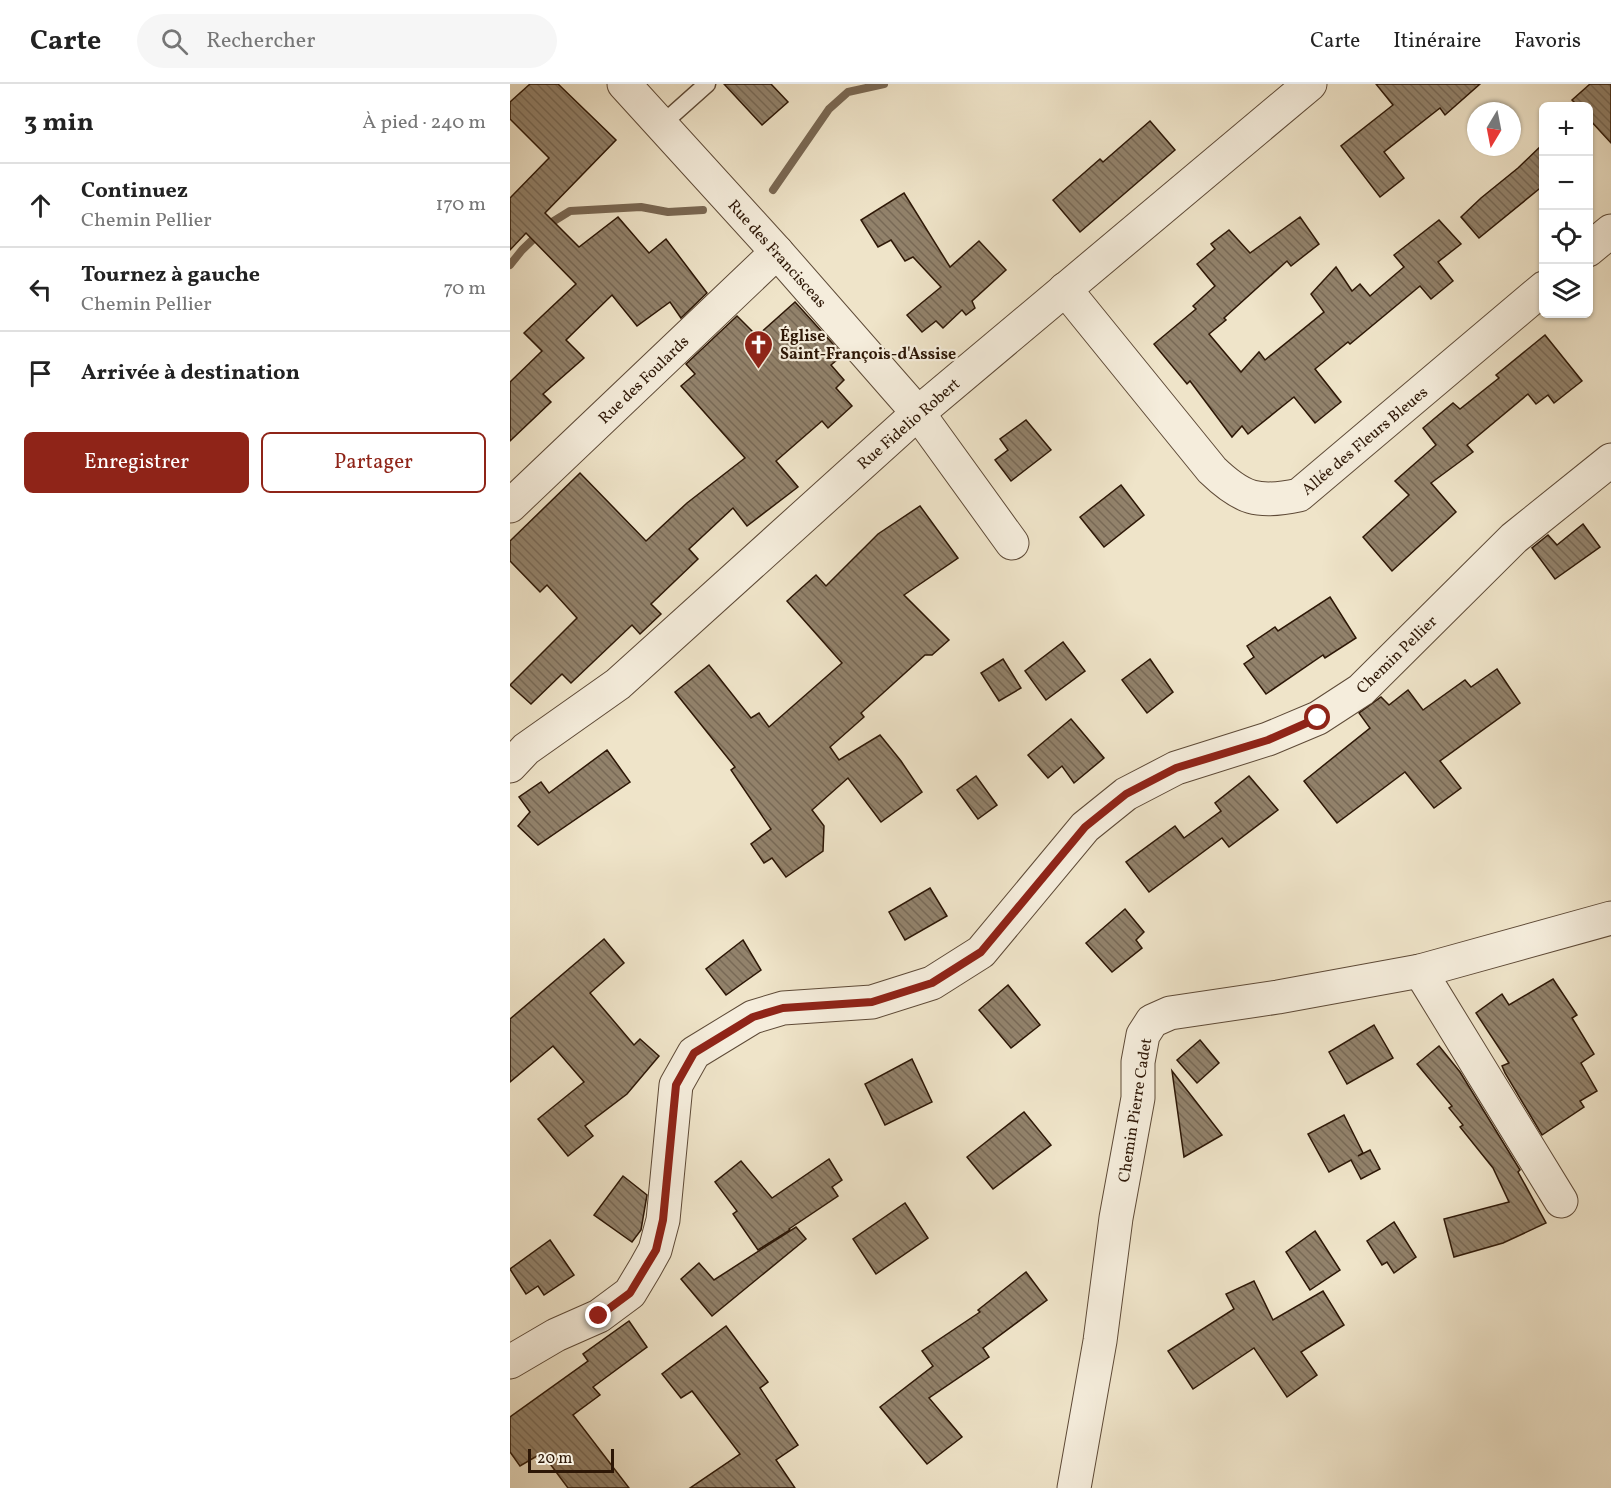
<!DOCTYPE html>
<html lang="fr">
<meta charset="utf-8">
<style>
:root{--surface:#fff;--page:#f6f6f6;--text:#222;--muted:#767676;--line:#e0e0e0;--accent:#8f2418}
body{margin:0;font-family:Vollkorn,serif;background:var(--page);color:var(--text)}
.controls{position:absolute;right:18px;top:18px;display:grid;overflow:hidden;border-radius:9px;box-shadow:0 2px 4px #0004}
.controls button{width:54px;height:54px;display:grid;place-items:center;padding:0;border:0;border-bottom:2px solid var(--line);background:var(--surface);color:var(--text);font:30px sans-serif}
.compass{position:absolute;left:957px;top:18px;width:54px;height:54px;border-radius:50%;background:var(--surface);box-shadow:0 2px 4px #0004;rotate:190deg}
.scale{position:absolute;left:18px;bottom:15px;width:86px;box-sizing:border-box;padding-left:6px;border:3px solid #2d1706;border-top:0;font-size:16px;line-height:21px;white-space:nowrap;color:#2d1706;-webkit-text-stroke:4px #f5eddc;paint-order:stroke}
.stop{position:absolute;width:18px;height:18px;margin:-14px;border:4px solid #8f2418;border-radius:50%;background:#fff}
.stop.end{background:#8f2418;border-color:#fff;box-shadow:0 2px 6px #0008}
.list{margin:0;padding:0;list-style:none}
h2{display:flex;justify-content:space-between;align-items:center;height:78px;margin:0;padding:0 24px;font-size:26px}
h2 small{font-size:20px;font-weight:400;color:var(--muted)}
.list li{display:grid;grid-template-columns:39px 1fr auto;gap:18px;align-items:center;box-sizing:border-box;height:84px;padding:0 24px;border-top:2px solid var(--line)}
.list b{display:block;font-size:22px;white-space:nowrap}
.list p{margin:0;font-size:20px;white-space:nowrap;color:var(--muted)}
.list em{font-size:20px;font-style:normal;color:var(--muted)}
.actions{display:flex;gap:12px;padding:18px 24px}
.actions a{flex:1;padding:14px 0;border:2px solid var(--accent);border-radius:9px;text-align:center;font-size:21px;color:var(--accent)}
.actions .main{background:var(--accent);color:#fff}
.icon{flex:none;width:33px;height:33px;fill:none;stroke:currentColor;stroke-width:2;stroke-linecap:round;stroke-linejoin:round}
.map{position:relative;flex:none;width:1101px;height:1404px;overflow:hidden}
header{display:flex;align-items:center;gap:36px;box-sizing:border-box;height:84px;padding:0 30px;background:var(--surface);border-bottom:2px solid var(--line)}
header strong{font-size:28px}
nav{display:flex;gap:33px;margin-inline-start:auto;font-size:21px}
.search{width:420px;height:54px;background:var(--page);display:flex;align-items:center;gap:15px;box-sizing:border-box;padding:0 21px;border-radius:33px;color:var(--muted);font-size:22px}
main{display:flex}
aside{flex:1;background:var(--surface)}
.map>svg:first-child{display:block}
</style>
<header>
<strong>Carte</strong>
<div class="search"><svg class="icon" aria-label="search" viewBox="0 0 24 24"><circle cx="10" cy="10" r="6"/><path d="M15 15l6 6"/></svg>Rechercher</div>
<nav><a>Carte</a><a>Itinéraire</a><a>Favoris</a></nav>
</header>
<main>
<aside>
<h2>3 min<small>À pied · 240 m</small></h2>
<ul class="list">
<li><svg class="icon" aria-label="ahead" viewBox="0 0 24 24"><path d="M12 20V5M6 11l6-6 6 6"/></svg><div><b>Continuez</b><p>Chemin Pellier</p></div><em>170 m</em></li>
<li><svg class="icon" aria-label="left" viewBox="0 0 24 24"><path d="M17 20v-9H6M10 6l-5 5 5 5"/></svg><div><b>Tournez à gauche</b><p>Chemin Pellier</p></div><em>70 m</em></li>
<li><svg class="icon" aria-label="arrive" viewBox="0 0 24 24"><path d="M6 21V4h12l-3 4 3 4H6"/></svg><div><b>Arrivée à destination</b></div></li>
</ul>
<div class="actions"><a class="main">Enregistrer</a><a>Partager</a></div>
</aside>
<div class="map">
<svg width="1101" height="1404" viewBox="0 0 1101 1404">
<defs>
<pattern id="building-back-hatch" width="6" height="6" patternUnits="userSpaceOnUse" patternTransform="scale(1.5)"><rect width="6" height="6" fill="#92826b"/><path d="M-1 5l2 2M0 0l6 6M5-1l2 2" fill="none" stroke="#786956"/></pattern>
</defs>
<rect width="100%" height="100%" fill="#efe4c9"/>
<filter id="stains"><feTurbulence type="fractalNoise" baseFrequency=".00333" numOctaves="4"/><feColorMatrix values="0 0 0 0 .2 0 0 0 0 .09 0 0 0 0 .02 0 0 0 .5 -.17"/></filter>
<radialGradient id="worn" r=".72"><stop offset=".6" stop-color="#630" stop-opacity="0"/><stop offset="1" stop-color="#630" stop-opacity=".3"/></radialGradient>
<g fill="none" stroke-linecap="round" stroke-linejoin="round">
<g stroke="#7a6853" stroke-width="8">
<path d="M263,106L319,25L338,8L374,0"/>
<path d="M0,181L12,166L39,140L60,127L131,123L158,128L193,126"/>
</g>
</g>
<g fill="url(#building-back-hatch)" stroke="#2d1706" stroke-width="1.5">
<path d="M20,0H48L106,56L35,129L69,163L108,133L139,169L156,155L197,209L171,234L160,218L127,242L102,211L56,256L74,274L33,310L41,318L0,357V298L32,267L14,249L66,200L16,149L0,166V114L39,74L0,35V18Z"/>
<path d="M214,0H261L278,18L252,41Z"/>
<path d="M866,0H970L935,31L930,24L874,68L894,94L870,113L831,62L883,21Z"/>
<path d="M1080,0H1101V59L1078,34V22H1068L1062,16Z"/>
<path d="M640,37L665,66L570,148L543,116L590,75L593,78Z"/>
<path d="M1034,59V101L969,154L951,133L971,114L1008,84Z"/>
<path d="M394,109L440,183L469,157L496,186L462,217L465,224L456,231L452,226L433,244L426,237L412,248L397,231L431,203L403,173L395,177L381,156L368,163L351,136Z"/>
<path d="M790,133L809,160L781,182L777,177L714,234L716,236L699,250L731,288L749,268L755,276L814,228L801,210L826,183L842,207L850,200L860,212L894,183L884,171L929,136L951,160L928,178L943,197L921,215L910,202L840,260L838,258L805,285L831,318L805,339L784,313L738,350L732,342L722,353L680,297L677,300L644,260L686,225L683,222L705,202L687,180L705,165L701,160L719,146L740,169Z"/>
<path d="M285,218L333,271L321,281L334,296L326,304L342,322L318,344L312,337L266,377L288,403L237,442L223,424L179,465L188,475L141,520L151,530L130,550L122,541L61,599L52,590L21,620L0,601L67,534L37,501L30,508L0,477V457L70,389L136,457L177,419L235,374L171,302L185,290L176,280L227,232L247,252Z"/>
<path d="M1035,251L1072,297L1044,319L1038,311L1026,320L1018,310L957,361L963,368L921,399L946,428L882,487L853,453L899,411L885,397L926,361L913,344L943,319L950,325L989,294L986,291Z"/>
<path d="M516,336L541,366L501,397L485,376L498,366L490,355Z"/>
<path d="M611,401L634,431L594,463L570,433Z"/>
<path d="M410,422L448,474L394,511L439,556L422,571H415L351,629L354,633L320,663L329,676L370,651L391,677L412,708L371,738L338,694L302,726L314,742L313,767L276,793L262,774L254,779L241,760L261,745L221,686L225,683L165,608L199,581L241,634L249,629L259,643L332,579L277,517L306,491L316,502L368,450Z"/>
<path d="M1073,440L1090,463L1045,495L1022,464L1038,451L1047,461Z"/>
<path d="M820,513L846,554L815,574L813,571L756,610L734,580L744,573L737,562L765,543L768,547Z"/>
<path d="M553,558L575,587L536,616L515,587Z"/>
<path d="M493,575L511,604L489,617L471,589Z"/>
<path d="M640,575L663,608L637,629L612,596Z"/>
<path d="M987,585L1010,619L930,677L951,704L924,724L895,688L827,739L794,697L860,644L849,629L871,613L879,621L898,606L913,626L955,596L961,603Z"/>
<path d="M561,635L594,674L564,699L552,682L538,694L518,671Z"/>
<path d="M97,666L120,698L28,761L8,742L20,728L9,713L31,698L39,709Z"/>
<path d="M466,692L487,721L468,735L447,706Z"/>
<path d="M739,692L768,726L719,763L712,754L639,808L616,778L665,742L674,754L711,727L705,719Z"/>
<path d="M420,804L437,832L395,856L379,828Z"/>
<path d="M615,825L634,848L626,856L632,864L602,888L576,859Z"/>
<path d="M94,855L114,879L80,909L124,961L130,955L149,972L117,1010L75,1042L83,1052L58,1072L28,1035L74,998L43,962L0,998V935Z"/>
<path d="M233,856L251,886L216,911L196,885Z"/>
<path d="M1043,895L1067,931L1062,934L1084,970L1071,979L1087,1007L1070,1017L1074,1023L1032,1051L995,989L992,982L999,979L966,929L992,910L999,921Z"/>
<path d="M498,901L530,941L501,964L469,926Z"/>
<path d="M864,941L883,974L837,1000L819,968Z"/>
<path d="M690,956L709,979L687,999L667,976Z"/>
<path d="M929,962L950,988L1010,1086L1008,1088L1036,1139L993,1159L944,1173L934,1135L999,1118L983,1084L950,1043L953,1041L939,1024L942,1022L907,980Z"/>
<path d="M402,975L422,1018L375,1041L355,1000Z"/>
<path d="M662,987L712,1051L674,1073Z"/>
<path d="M514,1028L541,1061L483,1105L457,1073Z"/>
<path d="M834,1031L853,1069L848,1072L860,1066L870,1085L851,1095L841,1076L819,1088L798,1050Z"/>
<path d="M319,1075L332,1096L322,1103L328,1112L279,1145L280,1146L248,1166L223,1130L227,1127L205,1098L231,1077L262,1114Z"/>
<path d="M113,1092L137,1111L131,1146L122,1158L84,1131Z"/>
<path d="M395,1119L418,1154L366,1190L343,1155Z"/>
<path d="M884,1138L906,1173L884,1189L877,1178L872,1181L857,1157Z"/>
<path d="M286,1143L296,1155L202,1232L171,1195L189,1179L204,1196Z"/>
<path d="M805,1147L830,1186L800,1206L776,1168Z"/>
<path d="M40,1156L64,1191L34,1211L28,1202L16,1210L0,1185Z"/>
<path d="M516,1188L537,1216L473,1264L479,1273L419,1314L452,1353L417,1380L370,1323L423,1282L412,1267L470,1228L468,1226Z"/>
<path d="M744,1197L763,1236L813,1207L834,1241L791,1268L807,1291L777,1313L744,1264L683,1305L658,1267L724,1225L716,1210Z"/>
<path d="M119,1237L137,1263L83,1303L90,1311L63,1331L119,1404H58L32,1369L10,1382L0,1368V1333L78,1277L73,1270Z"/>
<path d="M216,1242L258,1298L250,1304L288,1361L266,1376L285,1404H180L230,1370L182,1307L171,1314L152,1290Z"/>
</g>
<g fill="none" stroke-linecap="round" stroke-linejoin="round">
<defs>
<path id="service" d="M151,41L197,0"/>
<g id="minor">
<path d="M114,0L267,168L408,329L502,459"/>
<path d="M1078,166L1101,147"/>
<path d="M555,205L702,386C732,415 748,420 789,411L1034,204"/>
<path d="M0,422L267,168"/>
<path d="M0,682L16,665L108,600L408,329L800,0"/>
<path d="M910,887L1051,1117"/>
<path d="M0,1278L46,1251L89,1232L120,1209L135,1184L145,1166L153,1136L166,1001L184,969L243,933L273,924L362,918L422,899L471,868L575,743L616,710L666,684L758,655L808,634L851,606L1004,454L1101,376"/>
<path d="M564,1404L590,1257L606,1134L628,1014V978L633,951L642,937L660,929L768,913L910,887L1101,834"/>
</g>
</defs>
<use href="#service" stroke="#5e4a37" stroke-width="19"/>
<use href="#minor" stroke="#5e4a37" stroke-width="35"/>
<use href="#service" stroke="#f5eddc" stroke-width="16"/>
<use href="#minor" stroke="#f5eddc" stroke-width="33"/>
</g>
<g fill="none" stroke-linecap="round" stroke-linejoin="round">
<path stroke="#8f2418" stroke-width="8" d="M89,1232L120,1209L146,1166L153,1136L166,1001L184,969L243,933L273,924L362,918L422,899L471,868L575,743L616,710L666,684L758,656L808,634"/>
</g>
<defs>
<symbol id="church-pin" viewBox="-11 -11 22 30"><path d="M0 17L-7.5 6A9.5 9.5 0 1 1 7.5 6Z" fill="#8f2418" stroke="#f5eddc"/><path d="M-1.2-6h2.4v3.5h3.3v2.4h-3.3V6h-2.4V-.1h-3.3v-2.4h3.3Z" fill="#fff"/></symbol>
</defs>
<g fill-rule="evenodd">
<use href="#church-pin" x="232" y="244" width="33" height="45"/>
</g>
<g text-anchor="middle" stroke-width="4.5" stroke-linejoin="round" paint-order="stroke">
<g font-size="16" fill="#2d1706" stroke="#f5eddc">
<text transform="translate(268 169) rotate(48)" y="6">Rue des Francisceas</text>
<text transform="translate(133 295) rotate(-44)" y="6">Rue des Foulards</text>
<text transform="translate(398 339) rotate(-41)" y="6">Rue Fidelio Robert</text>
<text transform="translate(854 356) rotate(-40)" y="6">Allée des Fleurs Bleues</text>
<text transform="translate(886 570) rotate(-44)" y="6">Chemin Pellier</text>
<text transform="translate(624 1026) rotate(-81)" y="6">Chemin Pierre Cadet</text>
</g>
<g font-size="16" font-weight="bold" fill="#2d1706" stroke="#f5eddc" text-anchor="start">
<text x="270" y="257">Église<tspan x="270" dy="18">Saint-François-d'Assise</tspan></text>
</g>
</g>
<rect width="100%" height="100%" filter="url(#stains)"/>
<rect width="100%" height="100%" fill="url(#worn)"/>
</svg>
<div class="controls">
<button>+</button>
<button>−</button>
<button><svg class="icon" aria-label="locate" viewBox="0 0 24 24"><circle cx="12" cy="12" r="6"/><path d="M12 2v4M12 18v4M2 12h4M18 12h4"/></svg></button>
<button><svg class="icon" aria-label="layers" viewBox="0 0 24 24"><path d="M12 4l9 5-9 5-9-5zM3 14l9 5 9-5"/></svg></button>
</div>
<svg class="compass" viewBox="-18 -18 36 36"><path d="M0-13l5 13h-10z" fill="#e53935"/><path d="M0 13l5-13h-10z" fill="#767676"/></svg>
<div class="scale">20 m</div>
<div class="stop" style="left:808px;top:634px"></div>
<div class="stop end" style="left:89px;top:1232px"></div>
</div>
</main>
